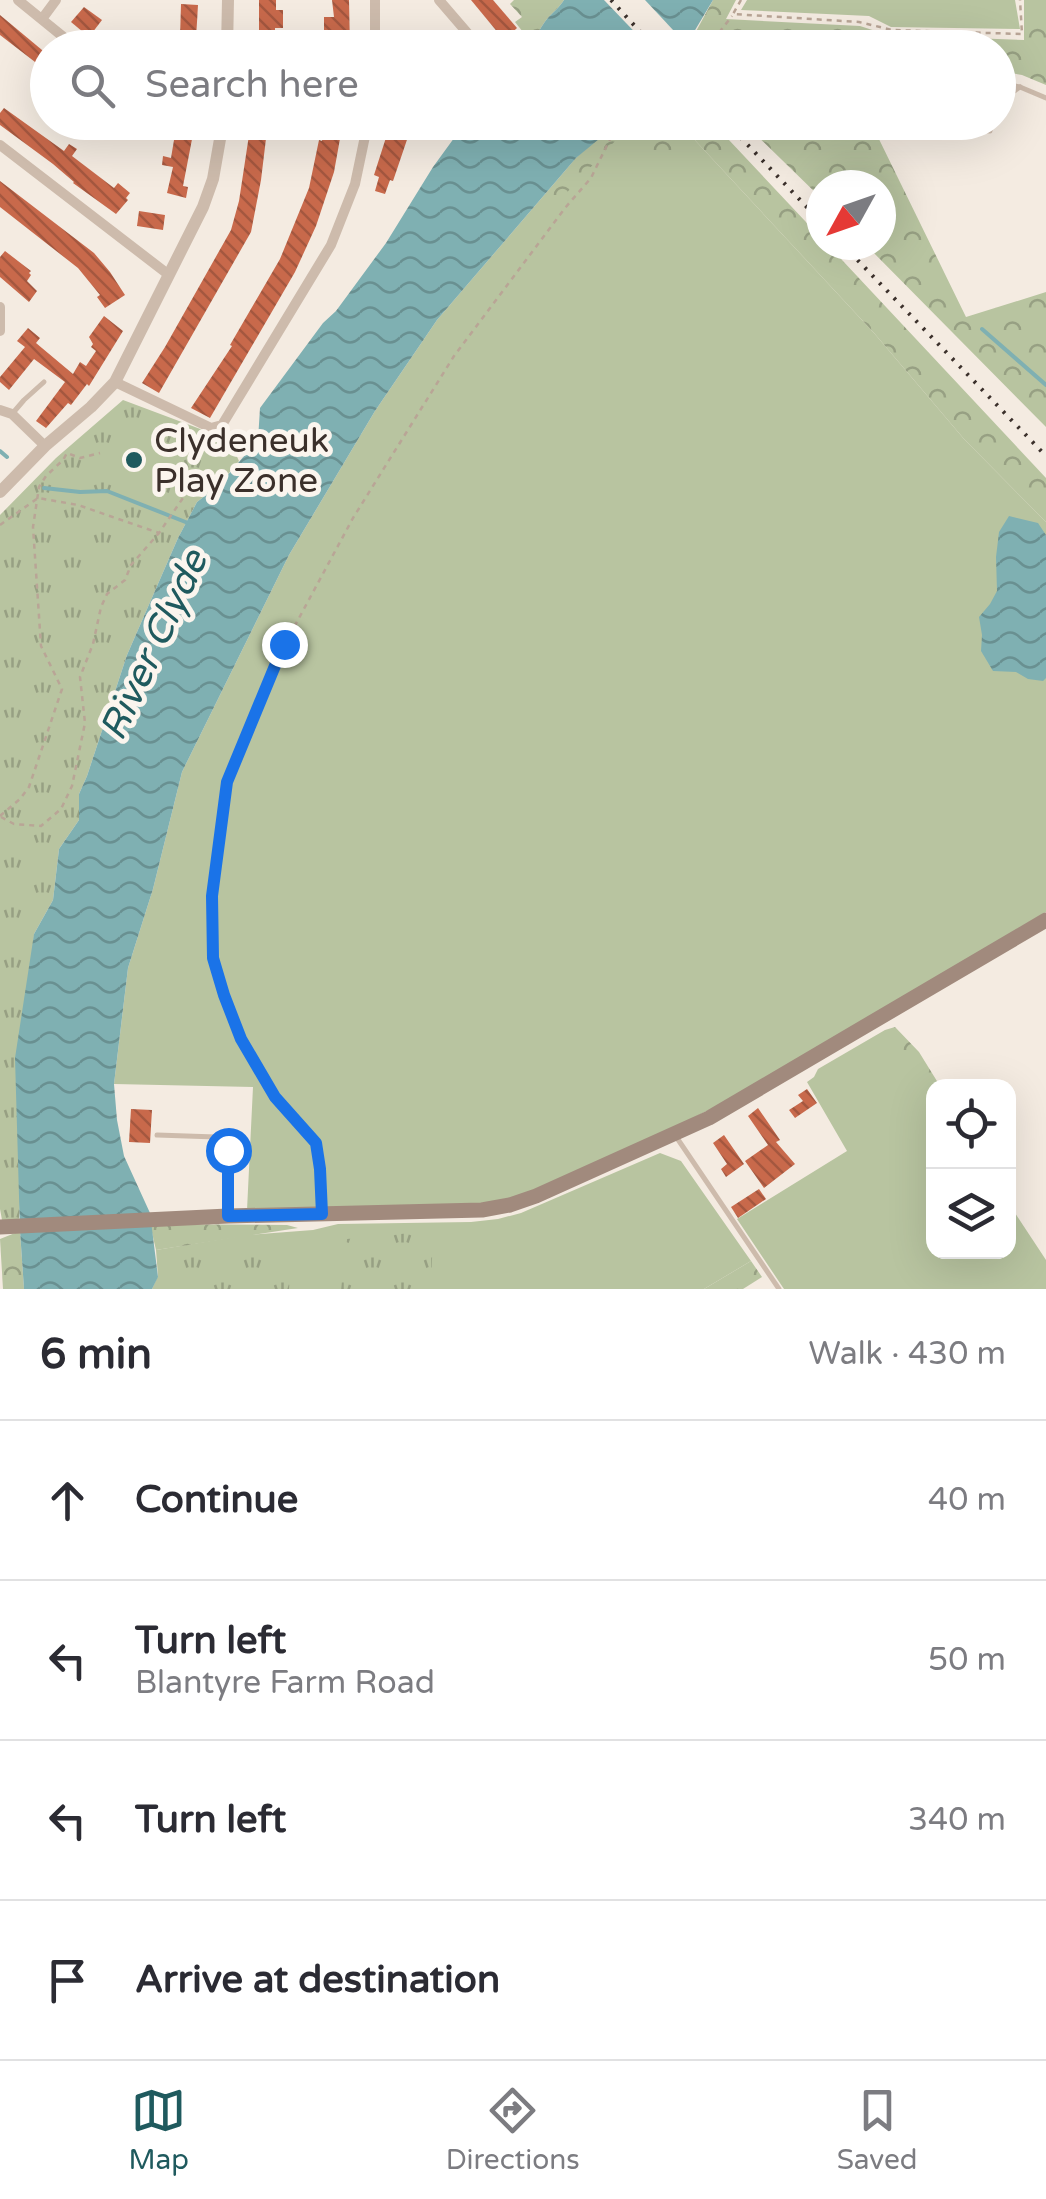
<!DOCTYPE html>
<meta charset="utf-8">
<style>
:root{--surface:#fff;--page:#f2f2f3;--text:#2b2b33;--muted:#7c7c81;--line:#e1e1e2;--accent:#1f5a5e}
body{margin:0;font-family:"Varela Round",sans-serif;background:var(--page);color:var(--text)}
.controls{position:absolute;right:30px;bottom:30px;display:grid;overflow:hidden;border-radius:20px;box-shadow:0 10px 40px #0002}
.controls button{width:90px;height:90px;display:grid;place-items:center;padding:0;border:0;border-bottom:2px solid var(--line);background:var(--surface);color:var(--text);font:50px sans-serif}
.compass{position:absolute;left:806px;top:170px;width:90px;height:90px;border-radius:50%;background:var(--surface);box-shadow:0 10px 40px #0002;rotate:230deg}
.stop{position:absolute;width:30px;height:30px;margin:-22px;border:8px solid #1a73e8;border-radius:50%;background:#fff}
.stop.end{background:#1a73e8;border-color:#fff;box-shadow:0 2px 10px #0008}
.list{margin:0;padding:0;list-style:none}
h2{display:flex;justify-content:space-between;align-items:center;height:130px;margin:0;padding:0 40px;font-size:42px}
h2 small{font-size:32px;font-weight:400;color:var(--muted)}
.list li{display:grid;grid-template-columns:65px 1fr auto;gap:30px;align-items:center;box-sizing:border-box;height:160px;padding:0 40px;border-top:2px solid var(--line)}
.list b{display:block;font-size:38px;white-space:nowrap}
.list p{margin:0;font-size:32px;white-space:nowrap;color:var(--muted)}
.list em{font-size:32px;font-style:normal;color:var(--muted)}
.icon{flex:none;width:55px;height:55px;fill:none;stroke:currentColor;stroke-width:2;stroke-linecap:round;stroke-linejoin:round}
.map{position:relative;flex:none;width:1046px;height:1289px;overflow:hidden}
.search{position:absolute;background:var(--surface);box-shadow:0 10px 40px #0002;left:30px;right:30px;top:30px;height:110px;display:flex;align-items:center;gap:25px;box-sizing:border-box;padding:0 35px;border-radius:55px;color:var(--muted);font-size:38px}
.sheet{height:770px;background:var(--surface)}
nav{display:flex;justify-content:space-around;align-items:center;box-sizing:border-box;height:140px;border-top:2px solid var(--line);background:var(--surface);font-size:28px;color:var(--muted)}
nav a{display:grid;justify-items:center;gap:5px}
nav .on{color:var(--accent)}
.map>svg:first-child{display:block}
</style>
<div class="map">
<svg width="1046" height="1289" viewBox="0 0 1046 1289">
<defs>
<pattern id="forest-crowns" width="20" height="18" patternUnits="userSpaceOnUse" patternTransform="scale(2.5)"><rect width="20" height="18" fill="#b8c4a0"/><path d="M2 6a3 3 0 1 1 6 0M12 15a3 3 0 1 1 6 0" fill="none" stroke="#97a083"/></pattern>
<pattern id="park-tufts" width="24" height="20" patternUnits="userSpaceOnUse" patternTransform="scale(2.5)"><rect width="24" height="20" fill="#b8c4a0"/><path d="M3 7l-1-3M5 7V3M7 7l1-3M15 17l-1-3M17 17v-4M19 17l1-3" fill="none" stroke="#97a083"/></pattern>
<pattern id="water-waves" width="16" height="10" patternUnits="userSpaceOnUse" patternTransform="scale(2.5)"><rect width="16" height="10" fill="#7fb0b2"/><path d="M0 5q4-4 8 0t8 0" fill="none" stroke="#699091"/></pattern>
<pattern id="building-back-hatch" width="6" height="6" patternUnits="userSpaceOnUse" patternTransform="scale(2.5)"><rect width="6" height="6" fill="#c8694b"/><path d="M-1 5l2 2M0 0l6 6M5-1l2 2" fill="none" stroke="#a4573f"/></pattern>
</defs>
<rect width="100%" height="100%" fill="#f4ebe1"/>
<g fill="#b8c4a0">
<path d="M747,0H1015L1020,29L891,27L869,16L741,10Z"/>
<path d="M612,123H679L874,333L964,439L1046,522V912L742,1093L689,1120L531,1191L509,1199L474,1204L247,1210L253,1087L114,1084L128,968L153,889L182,772L289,555L375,411L437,320L576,158L599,139Z"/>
<path d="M885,1030L933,1098L934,1252H1008L1009,1204L1046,1260V1289H784L737,1219L847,1151L807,1082L814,1077L818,1069Z"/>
<path d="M660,1153L681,1161L751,1261L704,1289H152L158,1276L156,1250L247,1235L313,1230L338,1224L471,1222L498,1219L521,1213Z"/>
</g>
<g fill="url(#forest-crowns)">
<path d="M514,0H564C559,8 553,12 547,19C540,27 536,39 529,47L507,48L523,32L515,22L522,17L510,4Z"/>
<path d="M713,0H736L726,19L860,26L888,35L1024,40V0H1046V85L1022,75L999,71L998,48H687Z"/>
<path d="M615,123H640L650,132L671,138L681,155L670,170L632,145L625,136L617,139L558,202L548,194L576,158Z"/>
<path d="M679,123H713L821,238V245H828L1046,478V522L964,439L874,333Z"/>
<path d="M744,123H880L875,131L966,317L1046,292V427L866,245H881V185H821V198Z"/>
<path d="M895,1027L919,1052L940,1086H934L933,1105L884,1036L885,1030Z"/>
<path d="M150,1224L287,1225L298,1228L156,1250Z"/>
<path d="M20,1231L24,1289H3L0,1239Z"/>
<path d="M751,1261L762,1277L743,1289H704Z"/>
</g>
<g fill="url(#park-tufts)">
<path d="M123,400L219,436L227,435L239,461L219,485L197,502L178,538L127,655L87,776L79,794V820L59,849L53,900L34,934L19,1221L2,1220L0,1209V515L56,458Z"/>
<path d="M433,1231L431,1289H341L347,1239Z"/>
<path d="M292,1247L289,1289H181L183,1258Z"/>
</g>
<g fill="url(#water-waves)">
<path d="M564,0H713L685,47L529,48C536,39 540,27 547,19C553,12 559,8 564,0Z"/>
<path d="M465,123H612L599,139L576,158L437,320L375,411L289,555L182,772L153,889L128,968L114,1084L117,1120L124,1156L150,1213L158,1277L152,1289H24L20,1231L15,1058L34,934L53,900L59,849L79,820V794L87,776L127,655L178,538L197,502L219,485L258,440L260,408L323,323L336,311L386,243L433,167Z"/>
<path d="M1009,516L1038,523L1046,535V678L1043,681L1028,679L1016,672L993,671L981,651L982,635L979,617L990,604L997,591L996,557L999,532Z"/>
</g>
<path fill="#f4ebe1" d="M604,0H645L689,47H649Z"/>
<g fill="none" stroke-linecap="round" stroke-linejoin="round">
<g stroke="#7fb0b2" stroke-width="4">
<path d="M982,329L1046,385"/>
<path d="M0,451L7,457"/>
<path d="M44,488L80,492L107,491L188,523"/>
</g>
</g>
<g fill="url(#building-back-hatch)">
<path d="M259,0H276V10H283V28H275V47L259,46Z"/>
<path d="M332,0H349L350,48H333V34H324V17H334Z"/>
<path d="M471,0H493L517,28L504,40Z"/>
<path d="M181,4L198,5L196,39L180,38Z"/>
<path d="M84,7L102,20L89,37L71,22Z"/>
<path d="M0,15L48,55V72L0,35Z"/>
<path d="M4,108L64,151L69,144L77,149L72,156L114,188L118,183L130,193L126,198L128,200L116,214L73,183L74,182L53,164L0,125V113Z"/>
<path d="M251,122H268L261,180L251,232L159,393L142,383L165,347L231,230L239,201Z"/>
<path d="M325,122H343L334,172L316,226L295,272L210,418L191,408L232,346L230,345L280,259L309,188L319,140L322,141Z"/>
<path d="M391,122H413L393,181L390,180L385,194L375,191L379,177L374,175Z"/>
<path d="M158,127L193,134L183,186L188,187L186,198L167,193L173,167L162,165L163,156L171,158L174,140Z"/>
<path d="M0,181L94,253L110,272L125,295L105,308L97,297L100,295L78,268L0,207Z"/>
<path d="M139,211L165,215L163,230L137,226Z"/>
<path d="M5,251L31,271L29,273L31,275L27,281L37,291L29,302L0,277V257Z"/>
<path d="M104,316L123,331L89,386L87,384L71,405L68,403L46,428L36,421L65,382L34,359L9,390L0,382V377L25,347L17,341L28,328L40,338L36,343L73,374L80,362L86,366L96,351L91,347L93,344L89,337Z"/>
<path d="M807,1089L817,1103L795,1118L789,1110L803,1101L798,1095Z"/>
<path d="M758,1108L780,1140L776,1142L795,1164L764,1188L745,1161L768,1145L748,1116Z"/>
<path d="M131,1109L152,1110L150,1143L129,1142Z"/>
<path d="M724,1135L744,1164L726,1177L721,1169L727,1164L713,1143Z"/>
<path d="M759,1189L766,1199L738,1218L731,1207Z"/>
</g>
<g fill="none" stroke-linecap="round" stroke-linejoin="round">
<g stroke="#b9a596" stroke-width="2.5" stroke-dasharray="5 5" stroke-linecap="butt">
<path d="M741,0L733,14L859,22L892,30L1022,34L1020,0"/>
<path d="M707,48L732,16"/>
<path d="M0,525L38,498L78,505L159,533L196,479L169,466"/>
<path d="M0,816L20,799L29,787L62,689L41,646L33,527L39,487L46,476L63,460L67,453L80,458L100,453"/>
<path d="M1,817L14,824L41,826L61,809L72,786L85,723L80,677L93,644L101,607L107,594L125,580L131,565L159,533"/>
<path d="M321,1201V1169L316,1143L275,1097L241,1039L223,995L213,958L212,896L227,782L285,644L353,518L454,356L565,208L591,178L611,137L630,122"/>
</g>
<g stroke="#cdbbac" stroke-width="5">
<path d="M998,83L1020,87L1046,98"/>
<path d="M998,102L1020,87"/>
<path d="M920,127L990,131L991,122"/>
<path d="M12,414L24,400L44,382"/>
<path d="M157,1135L216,1137C223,1143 228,1147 229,1156L228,1215"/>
<path d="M677,1138L779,1289"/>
</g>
<g stroke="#cdbbac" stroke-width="10">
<path d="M18,0L77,48"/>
<path d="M375,0V48"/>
<path d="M439,0L470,36"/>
<path d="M42,19L56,0"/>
<path d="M0,145L169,275"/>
<path d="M0,307V331"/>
<path d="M115,382L211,428L222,425L331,245L355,184L368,122"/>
<path d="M0,410L12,414L45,446"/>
</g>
<g stroke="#cdbbac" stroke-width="12">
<path d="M227,48L228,0"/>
<path d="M0,492L45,446L91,407L115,382L203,207L213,179L223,122"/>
</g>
<path stroke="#a18a7d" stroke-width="15" d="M0,1227L228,1216L482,1210L510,1205L536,1196L709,1118L1046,920"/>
<g stroke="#3b302b" stroke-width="4" stroke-dasharray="2.5 8" stroke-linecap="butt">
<path d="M611,0L655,48"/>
<path d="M726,122L821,222"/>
<path d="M843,245L1046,456"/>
</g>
</g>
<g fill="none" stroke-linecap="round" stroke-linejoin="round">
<path stroke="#1a73e8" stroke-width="12" d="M228,1150V1216L322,1214L320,1169L316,1143L275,1097L241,1039L224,995L213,958L212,896L227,782L284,644"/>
</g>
<circle fill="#1f5a5e" stroke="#fbf5ee" stroke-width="4" cx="134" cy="460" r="10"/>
<g text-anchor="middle" stroke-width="10" stroke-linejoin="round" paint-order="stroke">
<g font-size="35" fill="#3b302b" stroke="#fbf5ee" text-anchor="start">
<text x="154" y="452">Clydeneuk<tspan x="154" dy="40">Play Zone</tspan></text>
</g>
<g font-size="38" font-style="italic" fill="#1f5a5e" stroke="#fbf5ee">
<text transform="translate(153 645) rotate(-65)" y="13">River Clyde</text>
</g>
</g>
</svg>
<div class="controls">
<button><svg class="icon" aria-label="locate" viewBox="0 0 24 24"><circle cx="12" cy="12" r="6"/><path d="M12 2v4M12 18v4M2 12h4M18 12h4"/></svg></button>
<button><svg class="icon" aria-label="layers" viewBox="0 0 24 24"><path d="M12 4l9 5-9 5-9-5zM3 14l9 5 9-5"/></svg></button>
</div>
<svg class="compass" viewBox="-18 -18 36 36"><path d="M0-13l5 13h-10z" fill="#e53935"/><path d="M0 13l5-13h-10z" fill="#7c7c81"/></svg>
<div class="stop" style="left:228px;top:1150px"></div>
<div class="stop end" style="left:284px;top:644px"></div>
<div class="search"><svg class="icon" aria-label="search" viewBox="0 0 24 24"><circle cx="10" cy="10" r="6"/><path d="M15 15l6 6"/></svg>Search here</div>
</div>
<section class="sheet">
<h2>6 min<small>Walk · 430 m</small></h2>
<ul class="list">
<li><svg class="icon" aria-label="ahead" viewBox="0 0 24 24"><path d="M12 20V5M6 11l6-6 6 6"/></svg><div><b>Continue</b></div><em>40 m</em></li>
<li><svg class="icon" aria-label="left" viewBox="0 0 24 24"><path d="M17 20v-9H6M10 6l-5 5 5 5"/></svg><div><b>Turn left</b><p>Blantyre Farm Road</p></div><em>50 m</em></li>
<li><svg class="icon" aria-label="left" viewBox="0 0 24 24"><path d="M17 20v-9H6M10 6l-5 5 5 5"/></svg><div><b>Turn left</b></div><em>340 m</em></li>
<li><svg class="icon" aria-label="arrive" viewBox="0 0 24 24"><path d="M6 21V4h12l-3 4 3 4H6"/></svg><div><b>Arrive at destination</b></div></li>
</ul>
</section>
<nav>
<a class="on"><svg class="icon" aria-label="map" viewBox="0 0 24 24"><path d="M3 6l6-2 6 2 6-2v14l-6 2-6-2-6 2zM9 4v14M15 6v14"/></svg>Map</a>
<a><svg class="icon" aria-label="directions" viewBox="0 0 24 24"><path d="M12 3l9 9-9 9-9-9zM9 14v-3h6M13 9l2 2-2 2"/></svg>Directions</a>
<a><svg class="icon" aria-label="saved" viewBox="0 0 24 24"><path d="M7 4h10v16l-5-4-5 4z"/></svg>Saved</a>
</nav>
